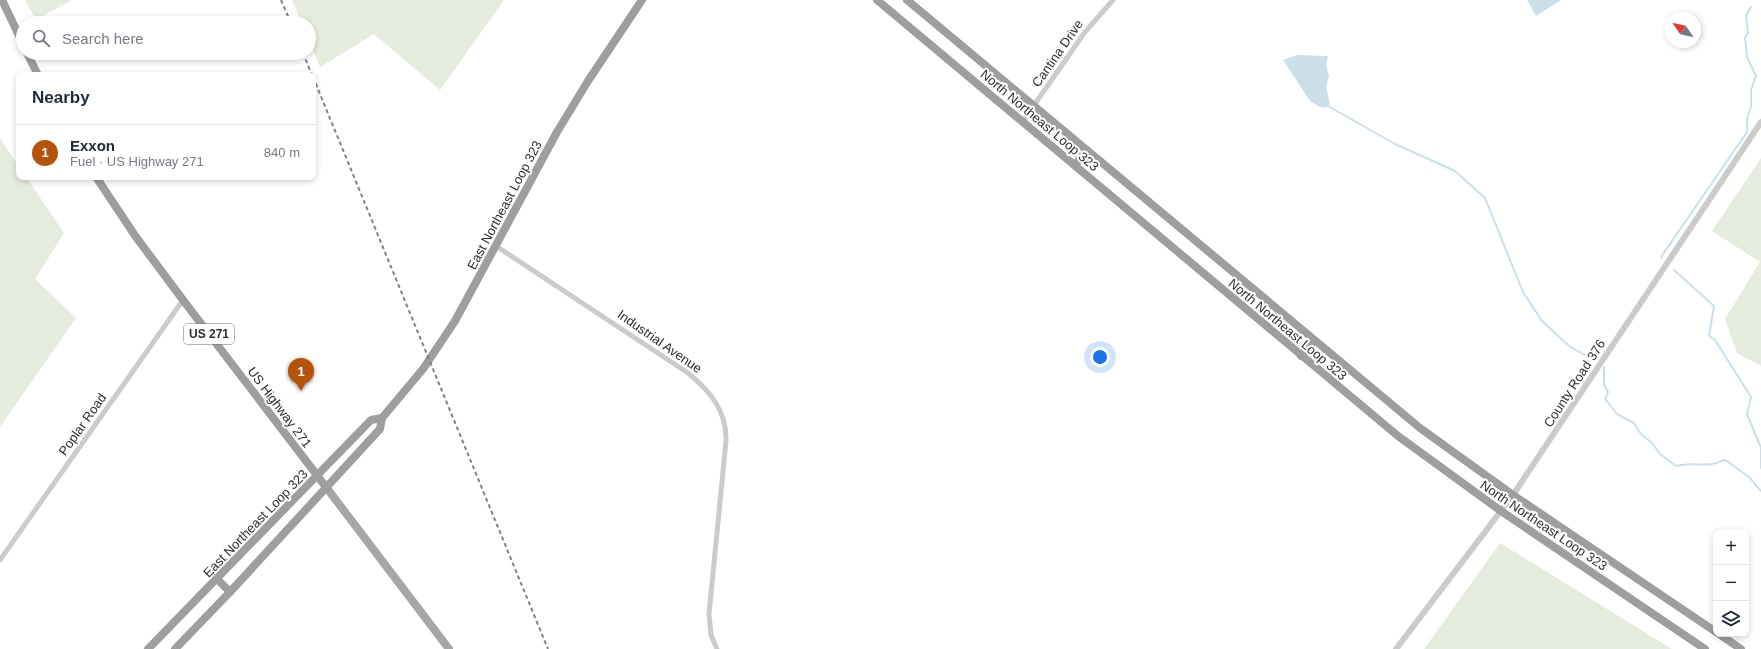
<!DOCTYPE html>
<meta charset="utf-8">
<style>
:root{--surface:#fff;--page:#f6f6f7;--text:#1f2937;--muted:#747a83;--line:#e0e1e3;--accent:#b45309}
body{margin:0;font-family:Helvetica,sans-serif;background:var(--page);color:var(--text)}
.controls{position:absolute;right:12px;bottom:12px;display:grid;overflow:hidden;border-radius:8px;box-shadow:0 2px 6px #0003}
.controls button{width:36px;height:36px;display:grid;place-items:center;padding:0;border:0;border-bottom:1px solid var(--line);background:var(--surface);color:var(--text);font:20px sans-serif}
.compass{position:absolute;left:1665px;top:12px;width:36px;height:36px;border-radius:50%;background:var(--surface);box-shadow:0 2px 6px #0003;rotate:304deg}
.you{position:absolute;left:1100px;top:357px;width:14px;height:14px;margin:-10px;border:3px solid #fff;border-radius:50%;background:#1a73e8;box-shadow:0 0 0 6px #1a73e833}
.badge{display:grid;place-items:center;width:26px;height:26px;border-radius:50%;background:var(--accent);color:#fff;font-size:13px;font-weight:700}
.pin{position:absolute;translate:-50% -33px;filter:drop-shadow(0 1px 2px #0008)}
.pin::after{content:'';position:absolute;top:21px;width:14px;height:12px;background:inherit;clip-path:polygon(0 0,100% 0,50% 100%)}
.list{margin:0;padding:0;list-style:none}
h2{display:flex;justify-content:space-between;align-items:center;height:52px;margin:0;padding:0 16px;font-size:17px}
h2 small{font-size:13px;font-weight:400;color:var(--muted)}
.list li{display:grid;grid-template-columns:26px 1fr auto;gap:12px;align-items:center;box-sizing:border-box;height:56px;padding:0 16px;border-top:1px solid var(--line)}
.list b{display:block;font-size:15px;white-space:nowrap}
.list p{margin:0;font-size:13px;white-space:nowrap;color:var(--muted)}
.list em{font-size:13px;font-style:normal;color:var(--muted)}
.icon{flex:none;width:22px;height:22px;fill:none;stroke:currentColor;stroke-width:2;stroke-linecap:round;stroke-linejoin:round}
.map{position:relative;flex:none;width:1761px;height:649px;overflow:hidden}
.search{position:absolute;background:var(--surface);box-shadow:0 2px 6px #0003;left:16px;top:16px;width:300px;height:44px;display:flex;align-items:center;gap:10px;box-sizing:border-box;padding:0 14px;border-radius:22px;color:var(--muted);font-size:15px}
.panel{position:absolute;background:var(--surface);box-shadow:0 2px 6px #0003;left:16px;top:72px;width:300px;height:108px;border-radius:8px}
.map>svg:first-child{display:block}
</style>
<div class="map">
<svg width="1761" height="649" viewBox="0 0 1761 649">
<rect width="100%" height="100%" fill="#fff"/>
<g fill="#e5ebdd">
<path d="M25,0H72L36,20Z"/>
<path d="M292,0H504L440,90L374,34L320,67L309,41V23H302Z"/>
<path d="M0,138L19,167V177H26L64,233L35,279L76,318L0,427Z"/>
<path d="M1761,158V366L1737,353L1725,319L1760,262L1712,231Z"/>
<path d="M1500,543L1672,649H1424Z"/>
</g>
<g fill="#cadfea">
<path d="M1527,0H1561L1536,16Z"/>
<path d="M1297,55L1328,56L1326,65L1329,76L1326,87L1330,104L1325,108L1318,106L1310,101L1283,60Z"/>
</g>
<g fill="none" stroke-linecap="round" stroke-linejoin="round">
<g stroke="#cadfea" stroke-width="2">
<path d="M1328,106L1395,144L1455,171L1485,198L1523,292L1542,321L1569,346L1594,360"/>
<path d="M1662,258L1661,257L1747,132V118L1751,107V90L1756,76L1747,57L1745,37L1748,33L1746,16L1751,7"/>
<path d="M1674,270L1714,306L1709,336L1715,340L1751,397L1747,414L1761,448V468"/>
<path d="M1604,367V384L1608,392L1605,399L1617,414L1634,423L1641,434L1652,443L1660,454L1676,466C1693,461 1709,469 1723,460L1727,461L1749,477L1761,491"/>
</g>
<g stroke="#cbcbcb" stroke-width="5">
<path d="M1023,121L1085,32L1113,0"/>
<path d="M496,246L688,373C710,391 727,411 726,441L709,614L711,635L717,649"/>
<path d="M0,560L183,300"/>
</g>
<path stroke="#cbcbcb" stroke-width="6" d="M1396,649L1513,495L1761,122"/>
<path stroke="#a6a6a6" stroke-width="8" d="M326,487L449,649"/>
<g stroke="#9e9e9e" stroke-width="8">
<path d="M2,0L23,44"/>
<path d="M877,0L1398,436L1501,511L1705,649"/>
<path d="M907,0L1420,428L1513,495L1716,632"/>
<path d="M27,53L38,75"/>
<path d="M1075,165L1087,150"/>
<path d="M96,177L136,237L183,300L326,487"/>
<path d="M1301,356L1314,341"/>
<path d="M217,579L230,592"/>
<path d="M1719,634L1741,649"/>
<path d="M148,649L371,420L382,418"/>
<path d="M175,649L230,592L380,429L382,418L423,369L455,321L557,132L588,81L642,0"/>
</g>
<g stroke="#838383" stroke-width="2" stroke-dasharray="4 3" stroke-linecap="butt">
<path d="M281,0L291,23"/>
<path d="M303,53L312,75"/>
<path d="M313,77L548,649"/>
</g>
</g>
<g text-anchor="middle" stroke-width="4" stroke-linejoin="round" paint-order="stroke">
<rect fill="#fff" stroke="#6d6d6d" stroke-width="1" x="184" y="324" width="50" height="20" rx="3"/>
<g font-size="12" font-weight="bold" fill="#2e2e2e">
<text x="209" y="338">US 271</text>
</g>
<g font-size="13" fill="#2e2e2e" stroke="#fff">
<text transform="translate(1057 53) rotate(-55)" y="5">Cantina Drive</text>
<text transform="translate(1040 120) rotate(40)" y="5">North Northeast Loop 323</text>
<text transform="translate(504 205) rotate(-62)" y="5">East Northeast Loop 323</text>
<text transform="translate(1288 329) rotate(40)" y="5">North Northeast Loop 323</text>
<text transform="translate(660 341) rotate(35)" y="5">Industrial Avenue</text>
<text transform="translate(1574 383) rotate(-57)" y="5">County Road 376</text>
<text transform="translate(280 407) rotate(53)" y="5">US Highway 271</text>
<text transform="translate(82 424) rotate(-55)" y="5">Poplar Road</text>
<text transform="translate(255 523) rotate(-46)" y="5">East Northeast Loop 323</text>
<text transform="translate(1544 525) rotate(34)" y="5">North Northeast Loop 323</text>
</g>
</g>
</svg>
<div class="controls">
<button>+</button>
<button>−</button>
<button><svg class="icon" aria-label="layers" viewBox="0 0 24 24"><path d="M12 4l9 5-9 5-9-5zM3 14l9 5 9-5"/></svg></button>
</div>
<svg class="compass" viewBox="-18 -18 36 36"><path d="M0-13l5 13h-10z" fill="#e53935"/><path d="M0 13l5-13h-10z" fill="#747a83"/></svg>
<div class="you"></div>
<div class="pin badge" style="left:301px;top:391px">1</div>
<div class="search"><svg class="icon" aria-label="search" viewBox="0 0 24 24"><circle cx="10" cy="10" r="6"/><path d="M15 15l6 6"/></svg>Search here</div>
<section class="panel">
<h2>Nearby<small></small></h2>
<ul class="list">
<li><span class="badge">1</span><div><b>Exxon</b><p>Fuel · US Highway 271</p></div><em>840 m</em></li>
</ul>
</section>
</div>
